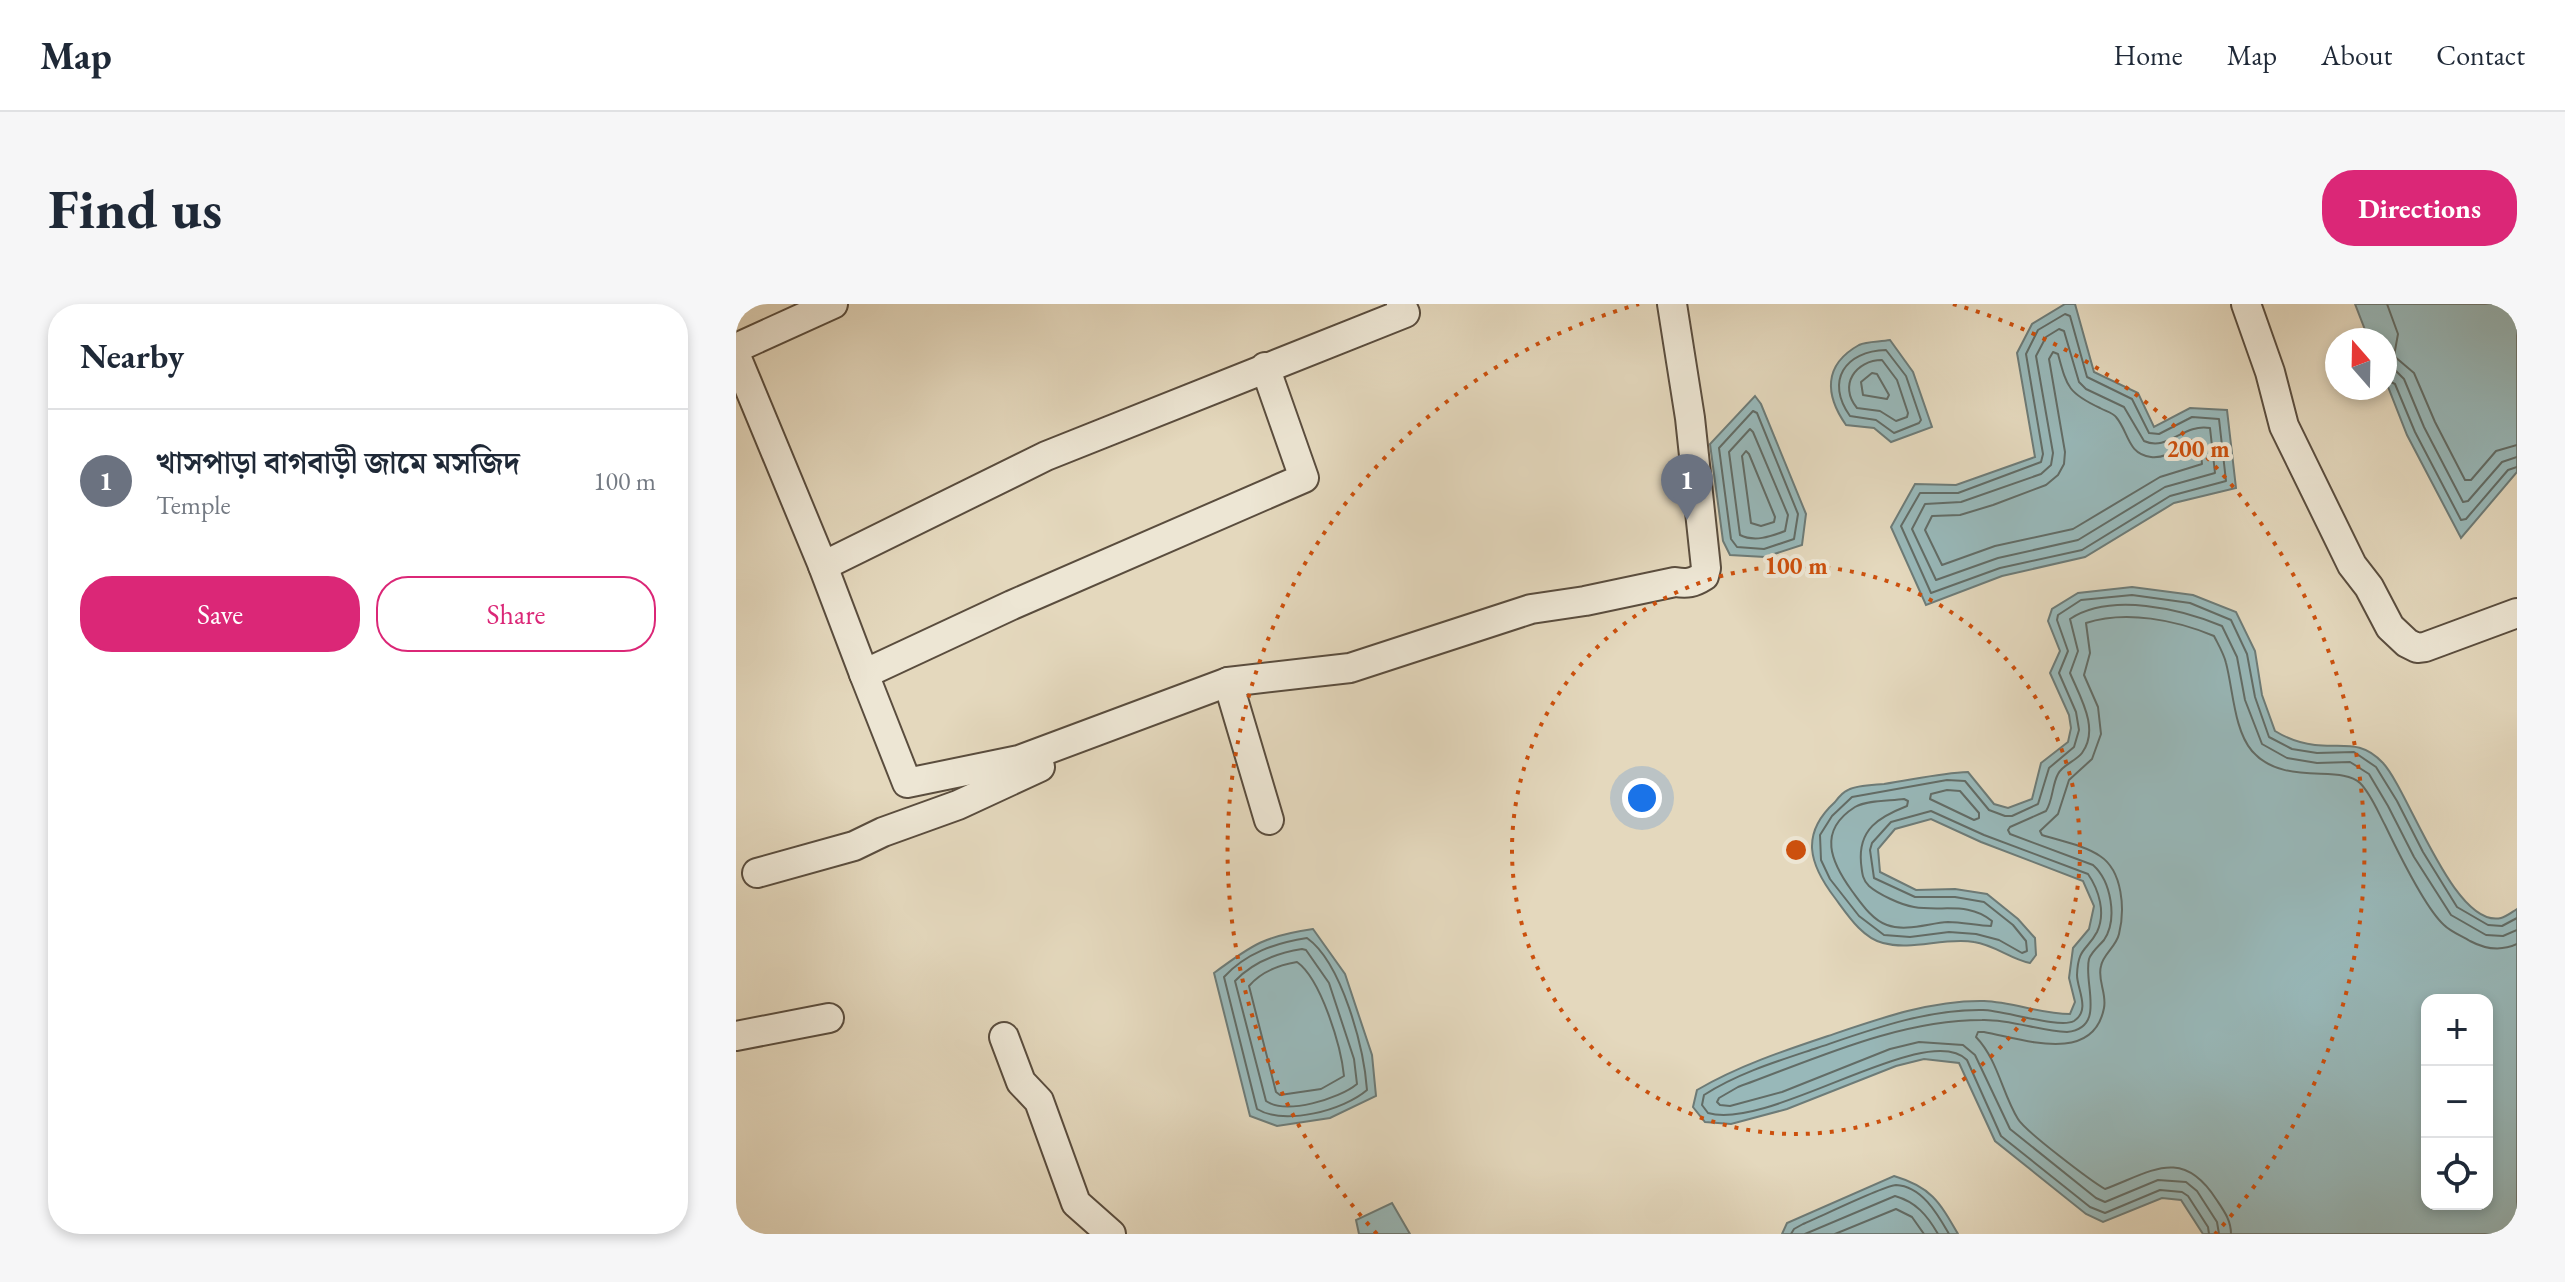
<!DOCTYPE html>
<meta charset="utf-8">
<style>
:root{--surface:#fff;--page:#f6f6f7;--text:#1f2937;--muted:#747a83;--line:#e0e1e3;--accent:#db2777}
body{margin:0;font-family:"EB Garamond","Noto Serif Bengali",serif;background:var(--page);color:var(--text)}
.controls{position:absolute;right:24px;bottom:24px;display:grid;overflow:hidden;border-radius:16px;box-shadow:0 4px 12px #0003}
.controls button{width:72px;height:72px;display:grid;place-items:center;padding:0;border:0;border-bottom:2px solid var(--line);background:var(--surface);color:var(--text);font:40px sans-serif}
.compass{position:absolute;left:1589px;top:24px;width:72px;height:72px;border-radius:50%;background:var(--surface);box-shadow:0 4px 12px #0003;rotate:340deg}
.you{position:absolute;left:906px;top:494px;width:28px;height:28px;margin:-20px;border:6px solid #fff;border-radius:50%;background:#1a73e8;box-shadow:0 0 0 12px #1a73e833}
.badge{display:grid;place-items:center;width:52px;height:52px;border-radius:50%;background:var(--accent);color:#fff;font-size:26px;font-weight:700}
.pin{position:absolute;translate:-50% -66px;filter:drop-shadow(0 2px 4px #0008)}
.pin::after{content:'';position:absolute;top:42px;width:28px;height:24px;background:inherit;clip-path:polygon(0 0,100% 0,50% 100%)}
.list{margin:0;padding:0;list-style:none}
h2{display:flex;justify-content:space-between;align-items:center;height:104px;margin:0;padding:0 32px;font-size:34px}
h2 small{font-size:26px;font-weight:400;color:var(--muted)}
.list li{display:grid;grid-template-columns:52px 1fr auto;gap:24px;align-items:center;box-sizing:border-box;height:144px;padding:0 32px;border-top:2px solid var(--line)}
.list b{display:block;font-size:30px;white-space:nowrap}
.list p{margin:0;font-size:26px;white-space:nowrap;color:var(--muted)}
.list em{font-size:26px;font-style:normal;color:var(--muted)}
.actions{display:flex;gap:16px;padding:24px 32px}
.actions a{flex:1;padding:18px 0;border:2px solid var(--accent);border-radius:32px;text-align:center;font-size:28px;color:var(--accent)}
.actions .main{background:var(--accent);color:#fff}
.icon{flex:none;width:44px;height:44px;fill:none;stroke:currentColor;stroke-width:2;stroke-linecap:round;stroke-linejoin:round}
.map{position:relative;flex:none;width:1781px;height:930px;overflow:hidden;border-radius:32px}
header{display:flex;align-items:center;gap:48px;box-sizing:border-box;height:112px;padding:0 40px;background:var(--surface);border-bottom:2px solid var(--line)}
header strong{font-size:38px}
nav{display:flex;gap:44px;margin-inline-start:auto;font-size:28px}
.intro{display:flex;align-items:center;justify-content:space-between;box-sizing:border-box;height:192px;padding:0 48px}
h1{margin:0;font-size:56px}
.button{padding:20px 36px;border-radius:32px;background:var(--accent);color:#fff;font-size:28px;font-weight:700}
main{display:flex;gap:48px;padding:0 48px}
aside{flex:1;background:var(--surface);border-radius:32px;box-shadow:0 4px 12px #0003}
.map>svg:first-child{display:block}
</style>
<header>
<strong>Map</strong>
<nav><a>Home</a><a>Map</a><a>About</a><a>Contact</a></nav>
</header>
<div class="intro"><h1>Find us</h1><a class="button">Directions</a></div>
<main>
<aside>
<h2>Nearby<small></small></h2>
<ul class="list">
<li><span class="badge" style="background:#6b7280">1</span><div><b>খাসপাড়া বাগবাড়ী জামে মসজিদ</b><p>Temple</p></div><em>100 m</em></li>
</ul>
<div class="actions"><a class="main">Save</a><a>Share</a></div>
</aside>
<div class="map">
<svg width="1781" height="930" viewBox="0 0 1781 930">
<rect width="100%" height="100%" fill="#e4d8bd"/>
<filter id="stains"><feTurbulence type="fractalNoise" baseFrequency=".0025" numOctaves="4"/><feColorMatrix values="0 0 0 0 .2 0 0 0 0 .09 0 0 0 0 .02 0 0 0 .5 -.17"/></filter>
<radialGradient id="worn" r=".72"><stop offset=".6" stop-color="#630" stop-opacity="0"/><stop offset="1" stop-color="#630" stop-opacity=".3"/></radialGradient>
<g fill="#98b8b9" stroke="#6d7b77" stroke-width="2" fill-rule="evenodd">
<path d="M1329,0H1339L1358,68L1402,89L1418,123L1454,104L1491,106L1500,184L1438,199L1349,253L1266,272L1190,301L1155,223L1179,180L1220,181L1299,153L1281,49L1296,20Z"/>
<path d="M1619,0H1781V168L1725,234L1671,131L1649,75V36H1633Z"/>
<path d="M1154,36L1177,68L1196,123L1155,138L1138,124L1110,121C1089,91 1087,61 1123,41C1131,37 1144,38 1154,36Z"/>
<path d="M1019,92L1025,100L1070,210L1066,241L1029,253L994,251L987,237L974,140Z"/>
<path d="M1396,283L1457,291L1500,308L1519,347L1526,391L1539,427C1552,435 1563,439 1579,441C1606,444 1625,435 1647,459C1673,487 1718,625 1765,614C1770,613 1776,608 1781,605V930H1467L1445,896L1426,894L1367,918L1350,910L1259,837L1223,759L1188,755L1160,762L1051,805L995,820L969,818L957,803L961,786C1002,762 1047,747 1092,732C1142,715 1195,696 1248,697C1277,698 1305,710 1334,710L1339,698L1333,674L1337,644L1353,625L1358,602L1347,577L1245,538L1195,515L1159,525L1142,545L1144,568L1180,586L1219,585L1251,590L1282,615L1299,634L1300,651L1294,659C1274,655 1259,641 1238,638C1208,633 1176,647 1147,639C1126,634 1111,610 1099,594C1073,560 1064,530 1099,498C1102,494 1107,488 1112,486C1121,481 1138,481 1148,480C1176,476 1204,469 1232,468L1258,500L1272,504L1296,495L1305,459L1332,438L1335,424L1333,411L1314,369L1324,347L1312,317L1316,305L1342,289ZM1691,696H1751V900H1691Z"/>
<path d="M577,625L609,670L636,751L640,792L594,814L541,822L514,812L478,669C517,640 529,632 577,625Z"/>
<path d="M1158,872C1195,883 1203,897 1222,930H1046L1051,919Z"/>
<path d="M656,899L674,930H623L620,916Z"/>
</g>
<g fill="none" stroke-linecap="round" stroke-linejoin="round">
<g stroke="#626c66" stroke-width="2">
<path d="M1651,0L1662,30L1658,52L1678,69L1699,118L1729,176H1735L1760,147L1781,141"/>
<path d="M1329,10L1334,12L1351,73L1396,95L1413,129L1423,130L1456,113L1483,115L1490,177L1434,192L1346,246L1264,264L1195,289L1165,222L1184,189H1222L1305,158L1307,150L1290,50L1302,26Z"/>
<path d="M1323,25L1328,27L1343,78L1350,85L1388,103L1408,137C1432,148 1447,119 1474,124L1479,169L1429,183L1342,236L1262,254L1200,276L1176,225L1189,200L1225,198L1305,170L1315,161L1317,149L1300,52L1310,33Z"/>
<path d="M1150,46L1170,72L1185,116L1183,119L1158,129L1140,116L1114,112C1089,77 1109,47 1150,46Z"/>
<path d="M1317,48L1322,50C1331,83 1332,89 1364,104C1369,107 1377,109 1380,113C1393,128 1391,150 1415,153C1432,155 1446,141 1461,136L1464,139L1466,160L1424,173L1337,225L1259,242L1206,261L1189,226L1196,212L1224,211L1257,201L1310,181L1322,171L1328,160L1329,148L1313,55Z"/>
<path d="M1146,56L1161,76L1172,109L1171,113L1160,117L1144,107L1121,104C1102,81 1120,56 1146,56Z"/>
<path d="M1649,65L1660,67L1668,75L1688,123L1727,198L1732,197L1766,158L1781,153"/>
<path d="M1136,69L1141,70L1153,91L1151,95L1127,91L1125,78Z"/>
<path d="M1649,75L1659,80L1679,128L1725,216L1730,215L1772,166L1781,163"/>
<path d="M1017,107L1021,109L1062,210L1058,235L1028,245L1001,243L995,235L983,144Z"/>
<path d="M1014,125L1017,128L1052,211L1049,227C1034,233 1018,238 1004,231L993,148Z"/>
<path d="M1010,147L1013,150L1039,213L1038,218L1025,222L1015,219L1006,152Z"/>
<path d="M1211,486L1224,487L1243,509V514L1238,516L1194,495L1195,490Z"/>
<path d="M1168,495L1172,497L1171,502C1143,513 1122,525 1125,559C1126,567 1126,576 1133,582C1142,590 1165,601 1178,603C1206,608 1232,597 1256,617L1255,622C1242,622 1227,618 1212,618C1193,619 1170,628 1151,621C1136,616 1125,599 1116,587C1095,558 1081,527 1119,503C1131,496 1154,497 1168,495Z"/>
<path d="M571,634C606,659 628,744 631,786C608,806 549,822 521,805L488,673C510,649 539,639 571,634Z"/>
<path d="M566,645L570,646L593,679L618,755L621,780C603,795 550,811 530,797L499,677C517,658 541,649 566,645Z"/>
<path d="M561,658C585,675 605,742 608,772L585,785L544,791L540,788L513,682C525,668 543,661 561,658Z"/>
<path d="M1055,930L1058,925L1067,920C1082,914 1149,881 1160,881C1186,882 1202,911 1213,930"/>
<path d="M1069,930L1159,892C1180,898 1191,911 1202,930"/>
<path d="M1099,930L1160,905L1176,913L1188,930"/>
<path d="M1473,930L1472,923L1452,892L1446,888L1424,886L1369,909L1354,903L1265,832L1231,756C1191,715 1035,827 972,809L966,801L968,791C1002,769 1042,757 1081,744C1134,726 1190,705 1247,706C1266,706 1324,725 1338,717C1355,706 1341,685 1341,671C1342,643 1351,647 1361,628C1370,609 1363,586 1352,570L1248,531L1195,507L1155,518L1136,539L1134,546L1138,574L1179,593H1219L1248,598L1277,621L1290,637L1291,647L1286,649L1263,636L1240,630L1213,628L1174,633L1148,631L1123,612L1094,575L1085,556L1084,531L1096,512L1116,493L1211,476L1229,477L1253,506L1269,512H1276L1302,500L1313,464L1338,443L1343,426L1340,408L1323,369L1332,347L1321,316L1322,311L1345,296L1396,291L1454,299L1495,316L1511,350L1519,393L1533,433L1556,445L1581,449L1618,448L1640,463L1661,497L1687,548L1721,603L1752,621L1766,622L1781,614"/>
<path d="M1483,930L1481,918L1461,887L1450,878L1422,876L1369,898L1360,894L1274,825L1239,751L1227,741L1183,738L1154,745L1046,788L994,802L984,801L981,798L983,794L1002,783C1079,755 1162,716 1246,716C1274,715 1303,727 1331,728C1371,724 1347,679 1353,655C1356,647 1363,642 1368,636C1382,615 1375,577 1357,561L1274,530L1272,526L1274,523L1310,507C1317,496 1316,481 1322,470C1326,461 1340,457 1346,449C1364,425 1344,393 1334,369L1342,347L1334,315C1375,288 1445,305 1486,322L1501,353L1509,396L1526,440L1551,454L1581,459L1614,458L1633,470L1652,502L1678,553L1715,611L1750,631L1767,632L1781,626"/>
<path d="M1495,930C1495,916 1488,907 1480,895C1446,842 1415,868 1369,885C1355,877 1289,827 1282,815C1266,789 1262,756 1240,733L1242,728H1248C1287,735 1357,761 1368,704C1371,689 1361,676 1365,662C1367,650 1380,643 1383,630C1389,606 1387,567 1364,552C1348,541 1324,537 1306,531L1304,527L1322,510L1333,476L1356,455L1365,430L1362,403L1348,371L1354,349L1350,319C1390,306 1440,316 1478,332C1482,340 1488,350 1490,359C1497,385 1498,426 1516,447C1547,483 1605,460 1624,479C1635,490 1642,508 1649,521C1661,546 1689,604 1708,621C1715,628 1726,632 1734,637C1749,645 1766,647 1781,640"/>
</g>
<defs>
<g id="minor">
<path d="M1510,0L1534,68L1548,122L1616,261L1633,283L1654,323L1671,339L1681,344L1689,343L1781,309"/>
<path d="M0,44L97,0"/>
<path d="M0,52L87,262L310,152L669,9L665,0"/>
<path d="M87,262L128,370L276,301L568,174L529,63"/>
<path d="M128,370L171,479L283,456L492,378L614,364L795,305L849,297L939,278C951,280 957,279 968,272L970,264L954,114L936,0"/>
<path d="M492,378L533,516"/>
<path d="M21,569L118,542L147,528L222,501L304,463"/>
<path d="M0,732L93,714"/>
<path d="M268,733L285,778L303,797L340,899L375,930"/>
</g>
</defs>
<use href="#minor" stroke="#5a4d3e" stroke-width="32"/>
<use href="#minor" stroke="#ede6d4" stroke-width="28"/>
</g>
<g fill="none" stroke="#cc500d" stroke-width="4" stroke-dasharray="4 8">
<circle cx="1060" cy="546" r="284"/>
<path d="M641 930A568 568 0 0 1 903 0M1217 0A568 568 0 0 1 1479 930"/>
</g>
<circle cx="1060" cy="546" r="12" fill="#cc500d" stroke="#ede6d4" stroke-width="4"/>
<g font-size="24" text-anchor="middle" font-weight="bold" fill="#cc500d" stroke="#ede6d4" stroke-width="8" stroke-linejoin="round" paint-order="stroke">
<text x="1462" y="153">200 m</text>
<text x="1060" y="270">100 m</text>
</g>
<rect width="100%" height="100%" filter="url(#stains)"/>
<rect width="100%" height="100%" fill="url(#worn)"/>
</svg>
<div class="controls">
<button>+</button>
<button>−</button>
<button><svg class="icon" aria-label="locate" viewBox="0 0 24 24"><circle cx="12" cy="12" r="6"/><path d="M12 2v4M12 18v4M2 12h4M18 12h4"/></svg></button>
</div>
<svg class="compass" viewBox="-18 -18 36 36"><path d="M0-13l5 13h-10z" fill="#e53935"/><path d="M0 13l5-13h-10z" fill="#747a83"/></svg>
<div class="you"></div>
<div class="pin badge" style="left:951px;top:216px;background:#6b7280">1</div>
</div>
</main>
